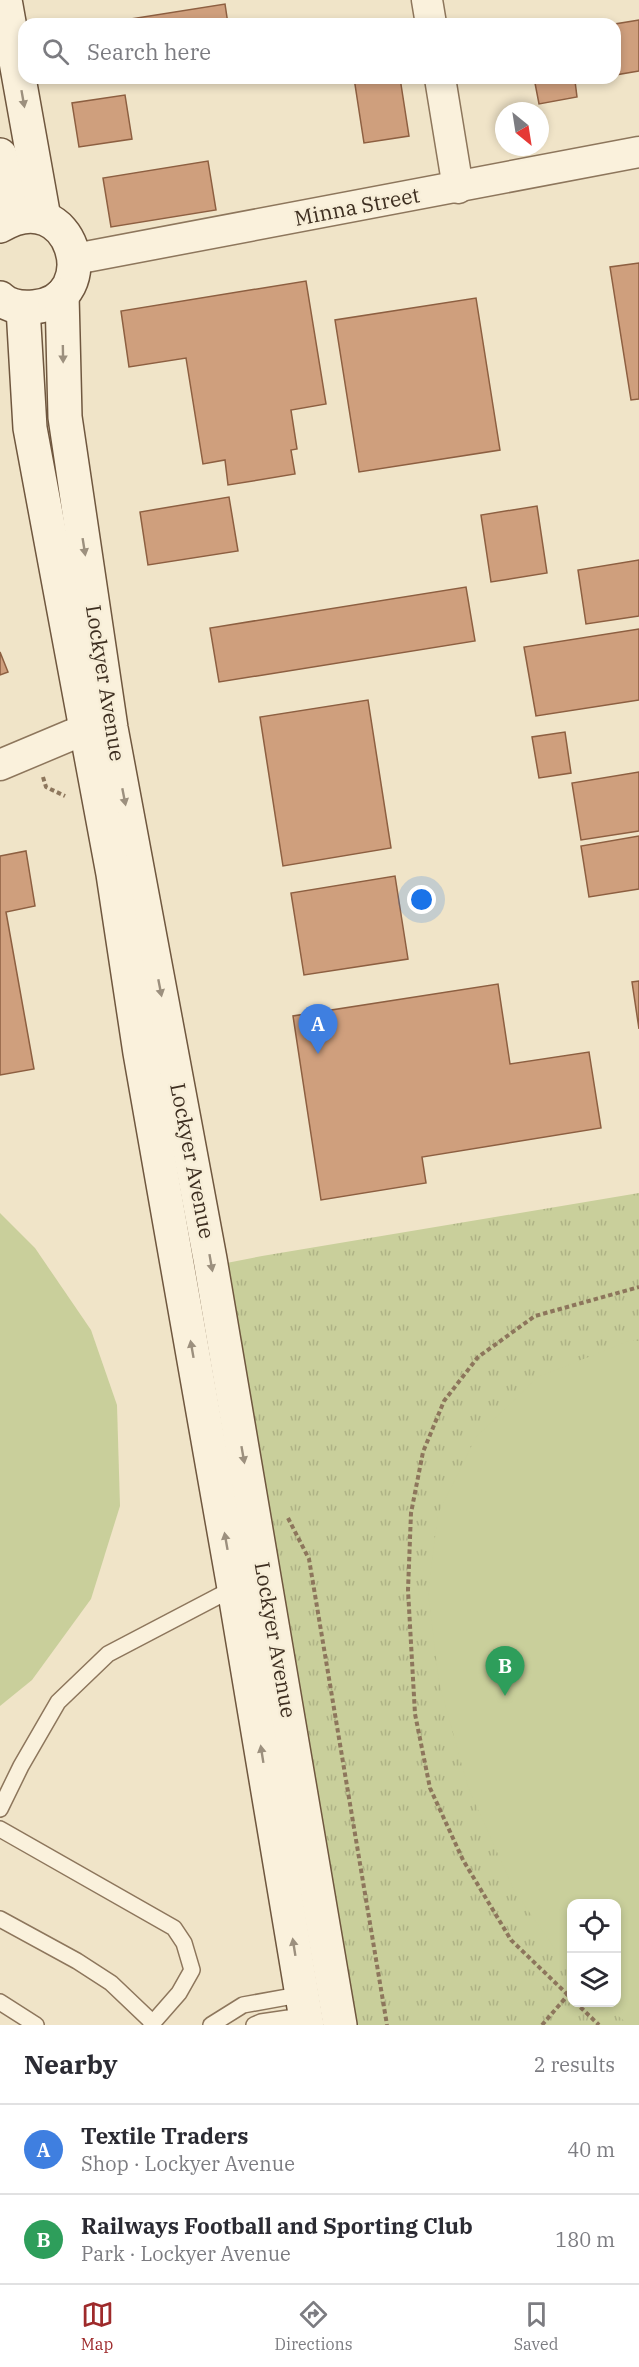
<!DOCTYPE html>
<meta charset="utf-8">
<style>
:root{--surface:#fff;--page:#f2f2f3;--text:#2b2b33;--muted:#7c7c81;--line:#e1e1e2;--accent:#9e2a2b}
body{margin:0;font-family:"IBM Plex Serif",serif;background:var(--page);color:var(--text)}
.controls{position:absolute;right:18px;bottom:18px;display:grid;overflow:hidden;border-radius:12px;box-shadow:0 3px 9px #0003}
.controls button{width:54px;height:54px;display:grid;place-items:center;padding:0;border:0;border-bottom:2px solid var(--line);background:var(--surface);color:var(--text);font:30px sans-serif}
.compass{position:absolute;left:495px;top:102px;width:54px;height:54px;border-radius:50%;background:var(--surface);box-shadow:0 3px 9px #0003;rotate:150deg}
.you{position:absolute;left:422px;top:900px;width:21px;height:21px;margin:-15px;border:4px solid #fff;border-radius:50%;background:#1a73e8;box-shadow:0 0 0 9px #1a73e833}
.badge{display:grid;place-items:center;width:39px;height:39px;border-radius:50%;background:var(--accent);color:#fff;font-size:20px;font-weight:700}
.pin{position:absolute;translate:-50% -50px;filter:drop-shadow(0 2px 3px #0008)}
.pin::after{content:'';position:absolute;top:32px;width:21px;height:18px;background:inherit;clip-path:polygon(0 0,100% 0,50% 100%)}
.list{margin:0;padding:0;list-style:none}
h2{display:flex;justify-content:space-between;align-items:center;height:78px;margin:0;padding:0 24px;font-size:26px}
h2 small{font-size:20px;font-weight:400;color:var(--muted)}
.list li{display:grid;grid-template-columns:39px 1fr auto;gap:18px;align-items:center;box-sizing:border-box;height:90px;padding:0 24px;border-top:2px solid var(--line)}
.list b{display:block;font-size:22px;white-space:nowrap}
.list p{margin:0;font-size:20px;white-space:nowrap;color:var(--muted)}
.list em{font-size:20px;font-style:normal;color:var(--muted)}
.icon{flex:none;width:33px;height:33px;fill:none;stroke:currentColor;stroke-width:2;stroke-linecap:round;stroke-linejoin:round}
.map{position:relative;flex:none;width:639px;height:2025px;overflow:hidden}
.search{position:absolute;background:var(--surface);box-shadow:0 3px 9px #0003;left:18px;right:18px;top:18px;height:66px;display:flex;align-items:center;gap:15px;box-sizing:border-box;padding:0 21px;border-radius:18px;color:var(--muted);font-size:22px}
.sheet{height:258px;background:var(--surface)}
nav{display:flex;justify-content:space-around;align-items:center;box-sizing:border-box;height:84px;border-top:2px solid var(--line);background:var(--surface);font-size:16px;color:var(--muted)}
nav a{display:grid;justify-items:center;gap:3px}
nav .on{color:var(--accent)}
.map>svg:first-child{display:block}
</style>
<div class="map">
<svg width="639" height="2025" viewBox="0 0 639 2025">
<defs>
<pattern id="grass-tufts" width="24" height="20" patternUnits="userSpaceOnUse" patternTransform="scale(1.5)"><rect width="24" height="20" fill="#c9cf9b"/><path d="M3 7l-1-3M5 7V3M7 7l1-3M15 17l-1-3M17 17v-4M19 17l1-3" fill="none" stroke="#aeb285"/></pattern>
</defs>
<rect width="100%" height="100%" fill="#f0e4c8"/>
<path fill="url(#grass-tufts)" fill-rule="evenodd" d="M639,1193V2025H354L196,1269L262,1256ZM572,1904H616V2002H572Z"/>
<g fill="#c9cf9b">
<path d="M0,1213L35,1248L91,1330L117,1405L120,1506L91,1599L32,1680L0,1706Z"/>
<path d="M629,1341H639V2025H629L603,2003L616,2002V1904H572L571,1972L514,1890L468,1787L439,1682L428,1593L438,1514L476,1437L538,1377Z"/>
</g>
<g fill="#cf9f7d" stroke="#8d5f41" stroke-width="1.5">
<path d="M225,4L228,24H99Z"/>
<path d="M639,20V71L615,75V24Z"/>
<path d="M354,78H400L409,136L364,143Z"/>
<path d="M534,78H595L575,81L577,97L539,104Z"/>
<path d="M125,95L132,139L79,147L72,103Z"/>
<path d="M208,161L216,210L111,227L103,178Z"/>
<path d="M639,263V399L631,400L610,267Z"/>
<path d="M306,281L326,404L291,410L297,449L291,450L295,474L228,485L225,460L203,464L186,358L129,367L121,311Z"/>
<path d="M476,298L500,450L359,472L335,320Z"/>
<path d="M229,497L238,551L148,565L140,512Z"/>
<path d="M537,506L547,573L491,582L481,515Z"/>
<path d="M639,560V616L586,624L578,570Z"/>
<path d="M466,587L475,641L219,682L210,628Z"/>
<path d="M639,629V700L536,716L524,647Z"/>
<path d="M0,652L8,672L0,675Z"/>
<path d="M368,700L391,848L283,866L260,717Z"/>
<path d="M565,732L571,773L539,778L532,737Z"/>
<path d="M639,772V831L581,840L572,783Z"/>
<path d="M639,836V889L589,897L581,846Z"/>
<path d="M26,851L35,906L6,912L34,1069L0,1075V856Z"/>
<path d="M395,876L408,959L304,975L291,893Z"/>
<path d="M639,981V1029L632,982Z"/>
<path d="M498,984L510,1064L589,1052L601,1128L422,1157L426,1183L321,1200L293,1016Z"/>
</g>
<g fill="none" stroke-linecap="round" stroke-linejoin="round">
<defs>
<g id="lane">
<path d="M0,1809L21,1766L58,1702L108,1654L234,1588"/>
<path d="M0,1829L174,1928L184,1943L192,1970L179,1993L151,2025"/>
<path d="M0,1919L77,1961L111,1983L153,2023"/>
<path d="M0,2002L36,2025"/>
<path d="M211,2025L243,2005L304,1994"/>
<path d="M254,2025L261,2022L309,2015"/>
</g>
<g id="street">
<path d="M427,0L431,24"/>
<path d="M440,78L458,188"/>
<path d="M75,259L639,152"/>
<path d="M0,765L107,720"/>
</g>
<g id="secondary">
<path d="M5,0L44,218"/>
<path d="M0,155L12,219"/>
<path d="M0,226C72,182 106,300 34,307C22,308 9,307 0,298"/>
<path d="M62,295L65,417L111,728L210,1259L340,2025"/>
<path d="M23,308L30,428L113,874L140,1053L234,1588L307,2025"/>
</g>
</defs>
<use href="#lane" stroke="#8d765c" stroke-width="18"/>
<use href="#street" stroke="#8d765c" stroke-width="33"/>
<use href="#secondary" stroke="#6f573f" stroke-width="36"/>
<g stroke="#8d765c" stroke-width="4" stroke-dasharray="4.5 3" stroke-linecap="butt">
<path d="M43,777L46,787L65,796"/>
<path d="M288,1518L309,1559L387,2025"/>
<path d="M568,1995L511,1940L463,1860L430,1788L415,1714L408,1590L411,1513L423,1452L444,1401L478,1357L535,1316L639,1287"/>
<path d="M575,2002L599,2025"/>
<path d="M542,2025L568,1995L572,1999"/>
</g>
<use href="#lane" stroke="#faf1dc" stroke-width="15"/>
<use href="#street" stroke="#faf1dc" stroke-width="30"/>
<use href="#secondary" stroke="#faf1dc" stroke-width="33"/>
</g>
<defs><path id="oneway-solid" d="M-6-.8H1V-3.2L6.5 0L1 3.2V.8H-6Z" transform="scale(1.5)"/></defs>
<g fill="#9c907e">
<use href="#oneway-solid" transform="translate(23 99) rotate(80)"/>
<use href="#oneway-solid" transform="translate(63 354) rotate(89)"/>
<use href="#oneway-solid" transform="translate(84 547) rotate(81)"/>
<use href="#oneway-solid" transform="translate(124 797) rotate(79)"/>
<use href="#oneway-solid" transform="translate(160 988) rotate(79)"/>
<use href="#oneway-solid" transform="translate(211 1263) rotate(80)"/>
<use href="#oneway-solid" transform="translate(192 1349) rotate(-100)"/>
<use href="#oneway-solid" transform="translate(243 1455) rotate(80)"/>
<use href="#oneway-solid" transform="translate(226 1541) rotate(-100)"/>
<use href="#oneway-solid" transform="translate(262 1754) rotate(-99)"/>
<use href="#oneway-solid" transform="translate(294 1947) rotate(-99)"/>
</g>
<g text-anchor="middle" stroke-width="5" stroke-linejoin="round" paint-order="stroke">
<g font-size="21" fill="#3d2e20" stroke="#f7eed8">
<text transform="translate(357 207) rotate(-11)" y="7">Minna Street</text>
<text transform="translate(105 683) rotate(81)" y="7">Lockyer Avenue</text>
<text transform="translate(192 1161) rotate(79)" y="7">Lockyer Avenue</text>
<text transform="translate(275 1640) rotate(80)" y="7">Lockyer Avenue</text>
</g>
</g>
</svg>
<div class="controls">
<button><svg class="icon" aria-label="locate" viewBox="0 0 24 24"><circle cx="12" cy="12" r="6"/><path d="M12 2v4M12 18v4M2 12h4M18 12h4"/></svg></button>
<button><svg class="icon" aria-label="layers" viewBox="0 0 24 24"><path d="M12 4l9 5-9 5-9-5zM3 14l9 5 9-5"/></svg></button>
</div>
<svg class="compass" viewBox="-18 -18 36 36"><path d="M0-13l5 13h-10z" fill="#e53935"/><path d="M0 13l5-13h-10z" fill="#7c7c81"/></svg>
<div class="you"></div>
<div class="pin badge" style="left:318px;top:1054px;background:#3f7fe0">A</div>
<div class="pin badge" style="left:505px;top:1696px;background:#2e9e5b">B</div>
<div class="search"><svg class="icon" aria-label="search" viewBox="0 0 24 24"><circle cx="10" cy="10" r="6"/><path d="M15 15l6 6"/></svg>Search here</div>
</div>
<section class="sheet">
<h2>Nearby<small>2 results</small></h2>
<ul class="list">
<li><span class="badge" style="background:#3f7fe0">A</span><div><b>Textile Traders</b><p>Shop · Lockyer Avenue</p></div><em>40 m</em></li>
<li><span class="badge" style="background:#2e9e5b">B</span><div><b>Railways Football and Sporting Club</b><p>Park · Lockyer Avenue</p></div><em>180 m</em></li>
</ul>
</section>
<nav>
<a class="on"><svg class="icon" aria-label="map" viewBox="0 0 24 24"><path d="M3 6l6-2 6 2 6-2v14l-6 2-6-2-6 2zM9 4v14M15 6v14"/></svg>Map</a>
<a><svg class="icon" aria-label="directions" viewBox="0 0 24 24"><path d="M12 3l9 9-9 9-9-9zM9 14v-3h6M13 9l2 2-2 2"/></svg>Directions</a>
<a><svg class="icon" aria-label="saved" viewBox="0 0 24 24"><path d="M7 4h10v16l-5-4-5 4z"/></svg>Saved</a>
</nav>
